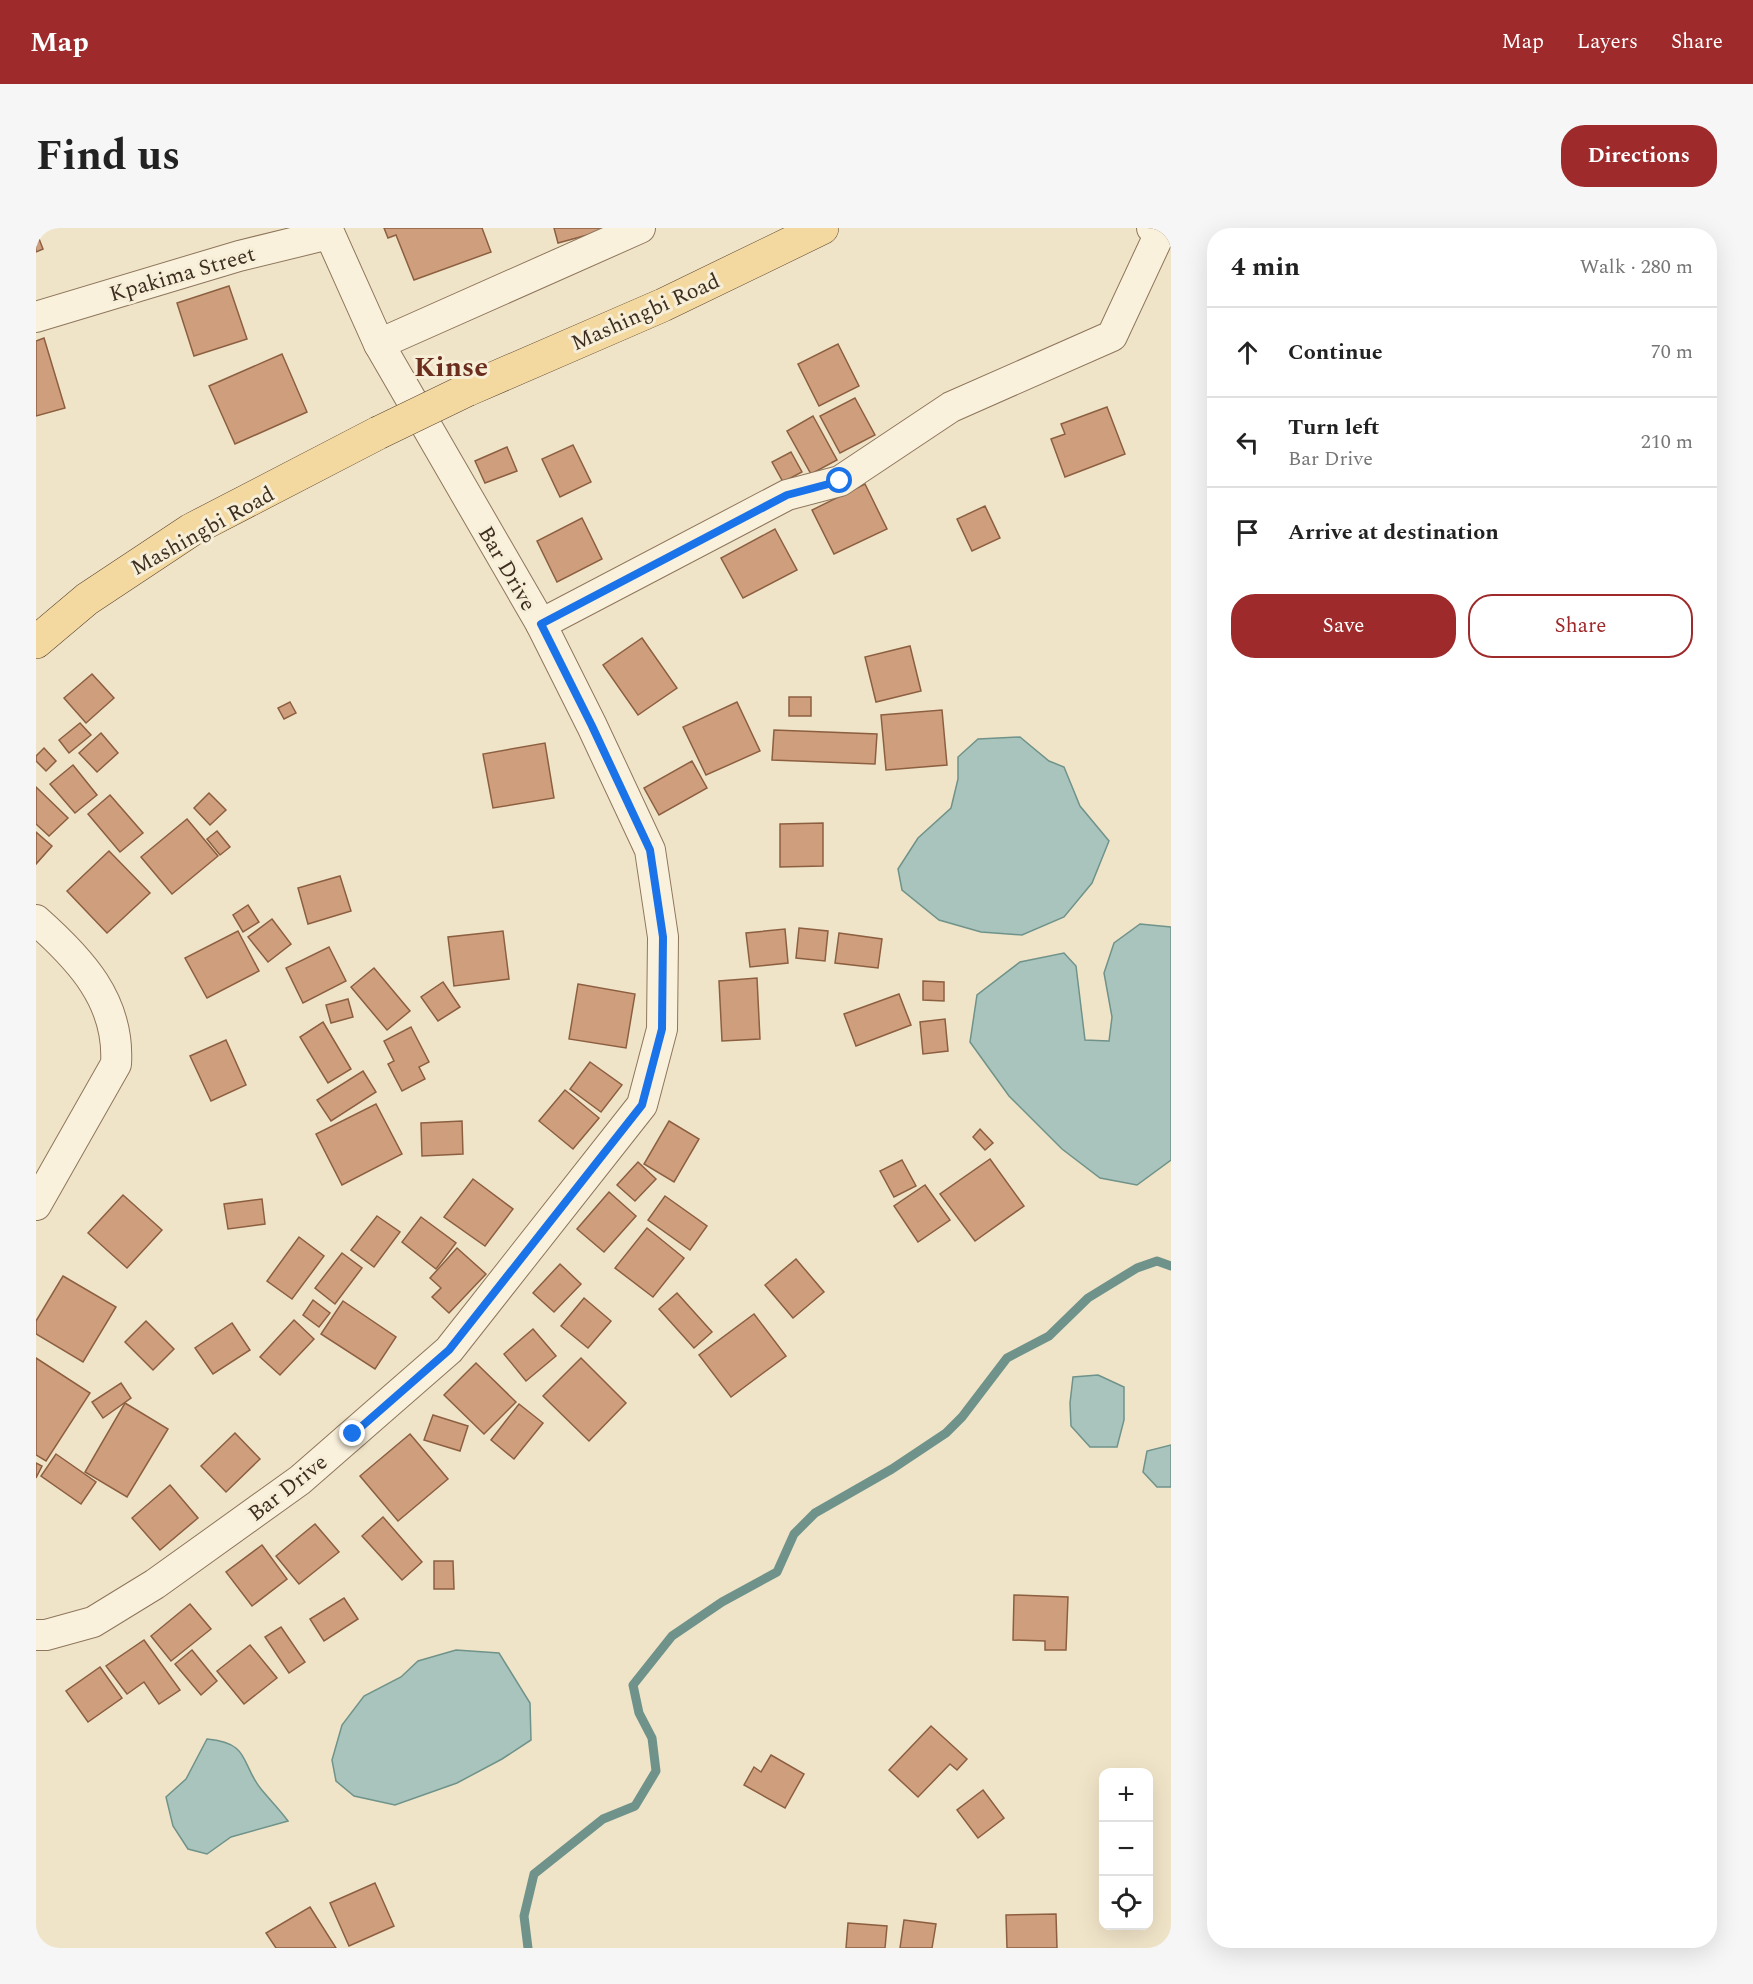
<!DOCTYPE html>
<meta charset="utf-8">
<style>
:root{--surface:#fff;--page:#f6f6f6;--text:#222;--muted:#767676;--line:#e0e0e0;--accent:#9e2a2b}
body{margin:0;font-family:Spectral,serif;background:var(--page);color:var(--text)}
.controls{position:absolute;right:18px;bottom:18px;display:grid;overflow:hidden;border-radius:12px;box-shadow:0 6px 24px #0002}
.controls button{width:54px;height:54px;display:grid;place-items:center;padding:0;border:0;border-bottom:2px solid var(--line);background:var(--surface);color:var(--text);font:30px sans-serif}
.stop{position:absolute;width:18px;height:18px;margin:-14px;border:4px solid #1a73e8;border-radius:50%;background:#fff}
.stop.end{background:#1a73e8;border-color:#fff;box-shadow:0 2px 6px #0008}
.list{margin:0;padding:0;list-style:none}
h2{display:flex;justify-content:space-between;align-items:center;height:78px;margin:0;padding:0 24px;font-size:26px}
h2 small{font-size:20px;font-weight:400;color:var(--muted)}
.list li{display:grid;grid-template-columns:39px 1fr auto;gap:18px;align-items:center;box-sizing:border-box;height:90px;padding:0 24px;border-top:2px solid var(--line)}
.list b{display:block;font-size:22px;white-space:nowrap}
.list p{margin:0;font-size:20px;white-space:nowrap;color:var(--muted)}
.list em{font-size:20px;font-style:normal;color:var(--muted)}
.actions{display:flex;gap:12px;padding:18px 24px}
.actions a{flex:1;padding:14px 0;border:2px solid var(--accent);border-radius:24px;text-align:center;font-size:21px;color:var(--accent)}
.actions .main{background:var(--accent);color:#fff}
.icon{flex:none;width:33px;height:33px;fill:none;stroke:currentColor;stroke-width:2;stroke-linecap:round;stroke-linejoin:round}
.map{position:relative;flex:none;width:1135px;height:1720px;overflow:hidden;border-radius:24px}
header{display:flex;align-items:center;gap:36px;box-sizing:border-box;height:84px;padding:0 30px;background:var(--accent);color:#fff}
header strong{font-size:28px}
nav{display:flex;gap:33px;margin-inline-start:auto;font-size:21px}
.intro{display:flex;align-items:center;justify-content:space-between;box-sizing:border-box;height:144px;padding:0 36px}
h1{margin:0;font-size:42px}
.button{padding:15px 27px;border-radius:24px;background:var(--accent);color:#fff;font-size:21px;font-weight:700}
main{display:flex;gap:36px;padding:0 36px}
aside{flex:1;background:var(--surface);border-radius:24px;box-shadow:0 6px 24px #0002}
.map>svg:first-child{display:block}
</style>
<header>
<strong>Map</strong>
<nav><a>Map</a><a>Layers</a><a>Share</a></nav>
</header>
<div class="intro"><h1>Find us</h1><a class="button">Directions</a></div>
<main>
<div class="map">
<svg width="1135" height="1720" viewBox="0 0 1135 1720">
<rect width="100%" height="100%" fill="#f0e4c8"/>
<g fill="#a9c4bc" stroke="#6f938a" stroke-width="1.5">
<path d="M984,509L1013,533L1028,539L1044,578L1073,613L1056,655L1028,689L986,707L945,704L903,692L866,662L862,641L882,610L915,580L922,551V529L942,511Z"/>
<path d="M1104,696L1135,699V932L1101,957L1064,950L1026,921L973,868L934,814L941,767L984,734L1028,725L1040,738L1049,812L1073,813L1076,789L1068,745L1078,715Z"/>
<path d="M1062,1147L1088,1159V1192L1081,1219H1054L1035,1198L1034,1175L1037,1149Z"/>
<path d="M1135,1217V1259H1121L1107,1244L1111,1223Z"/>
<path d="M420,1422L463,1425L494,1475L495,1512L466,1531L421,1555L359,1577L318,1568L300,1553L296,1532L306,1497L328,1468L365,1449L382,1433Z"/>
<path d="M171,1511C215,1515 204,1535 225,1561C234,1572 244,1582 252,1593L195,1609L171,1626L152,1621L137,1598L130,1569L150,1551Z"/>
</g>
<g fill="none" stroke-linecap="round" stroke-linejoin="round">
<path stroke="#6f938a" stroke-width="9" d="M492,1720L488,1688L498,1646L567,1591L599,1578L620,1543L616,1510L603,1485L597,1457L636,1408L686,1374L741,1344L758,1306L779,1285L856,1241L910,1205L926,1189L971,1130L1013,1108L1052,1070L1101,1040L1121,1033L1135,1038"/>
</g>
<g fill="#cf9f7d" stroke="#8d5f41" stroke-width="1.5">
<path d="M348,0H446L455,24L378,52L360,7L352,10Z"/>
<path d="M518,0H565L566,3L522,15Z"/>
<path d="M0,3L7,21L0,24Z"/>
<path d="M193,58L211,111L158,128L141,75Z"/>
<path d="M8,110L29,180L0,188V113Z"/>
<path d="M802,116L823,158L783,178L762,136Z"/>
<path d="M246,126L271,184L199,216L173,158Z"/>
<path d="M819,170L839,207L804,225L784,188Z"/>
<path d="M1071,179L1089,226L1029,249L1015,211L1029,206L1025,196Z"/>
<path d="M777,188L801,232L775,246L751,203Z"/>
<path d="M537,217L555,254L524,269L506,231Z"/>
<path d="M471,219L481,243L449,255L439,233Z"/>
<path d="M755,224L766,244L747,254L736,234Z"/>
<path d="M829,256L851,301L798,326L776,282Z"/>
<path d="M949,278L964,310L936,323L921,291Z"/>
<path d="M546,290L566,331L521,354L501,313Z"/>
<path d="M739,301L761,342L707,370L685,330Z"/>
<path d="M606,410L641,460L602,487L567,437Z"/>
<path d="M874,418L885,463L840,474L829,429Z"/>
<path d="M56,446L78,470L50,495L28,470Z"/>
<rect x="753" y="469" width="22" height="19"/>
<path d="M254,474L260,485L248,491L242,480Z"/>
<path d="M701,474L724,523L670,547L647,499Z"/>
<path d="M906,482L911,537L850,542L845,487Z"/>
<path d="M44,495L55,507L33,525L23,512Z"/>
<path d="M738,502L841,506L839,536L736,532Z"/>
<path d="M65,505L82,525L61,544L43,525Z"/>
<path d="M509,515L518,570L457,580L447,526Z"/>
<path d="M8,520L20,533L10,543L0,533V528Z"/>
<path d="M656,533L671,560L623,587L608,560Z"/>
<path d="M37,537L61,567L39,585L14,556Z"/>
<path d="M0,559L32,590L13,608L0,596Z"/>
<path d="M173,565L190,582L174,597L158,580Z"/>
<path d="M74,567L107,605L84,624L52,586Z"/>
<path d="M151,591L182,628L136,666L105,629Z"/>
<path d="M787,595V638L744,639V596Z"/>
<path d="M181,603L194,619L184,627L171,611Z"/>
<path d="M0,604L16,618L0,636Z"/>
<path d="M73,623L114,665L71,705L31,663Z"/>
<path d="M304,648L315,683L272,696L262,660Z"/>
<path d="M212,677L223,694L207,704L197,687Z"/>
<path d="M236,691L255,716L232,734L212,709Z"/>
<path d="M763,700L792,703L789,733L760,730Z"/>
<path d="M749,701L752,735L714,739L710,705Z"/>
<path d="M202,703L223,743L171,770L149,730Z"/>
<path d="M467,703L473,751L418,758L412,709Z"/>
<path d="M803,705L846,711L842,740L799,735Z"/>
<path d="M293,719L310,753L267,775L250,740Z"/>
<path d="M338,740L374,783L351,802L315,759Z"/>
<path d="M721,750L724,811L686,813L683,753Z"/>
<path d="M887,753L908,754V773L887,772Z"/>
<path d="M407,754L424,779L402,793L385,769Z"/>
<path d="M542,756L599,766L590,820L533,811Z"/>
<path d="M863,766L875,797L820,818L808,786Z"/>
<path d="M312,771L317,789L295,795L290,777Z"/>
<path d="M909,791L912,823L887,826L884,794Z"/>
<path d="M287,794L315,841L292,855L264,809Z"/>
<path d="M375,799L393,834L383,839L389,851L366,863L352,836L358,833L348,813Z"/>
<path d="M190,812L210,857L175,873L154,828Z"/>
<path d="M554,834L586,857L565,884L534,861Z"/>
<path d="M327,843L340,864L295,893L281,872Z"/>
<path d="M529,862L563,890L537,921L503,893Z"/>
<path d="M340,876L366,926L306,957L280,906Z"/>
<path d="M426,893L427,926L386,928L385,895Z"/>
<path d="M633,893L663,911L638,954L608,936Z"/>
<path d="M944,901L957,915L949,922L937,909Z"/>
<path d="M954,931L988,978L939,1013L904,966Z"/>
<path d="M866,932L880,958L858,969L844,943Z"/>
<path d="M602,934L620,951L599,973L581,957Z"/>
<path d="M437,951L477,981L449,1018L408,989Z"/>
<path d="M889,957L914,992L882,1014L858,978Z"/>
<path d="M573,964L600,988L568,1024L541,1001Z"/>
<path d="M87,967L126,1002L91,1040L52,1005Z"/>
<path d="M629,968L671,998L654,1022L612,992Z"/>
<path d="M226,971L229,996L192,1001L188,976Z"/>
<path d="M341,988L364,1004L338,1039L315,1022Z"/>
<path d="M385,989L420,1015L400,1041L366,1014Z"/>
<path d="M611,1000L648,1030L617,1069L579,1040Z"/>
<path d="M263,1009L288,1028L256,1071L231,1053Z"/>
<path d="M421,1020L450,1046L413,1085L396,1069L405,1060L394,1050Z"/>
<path d="M306,1025L326,1040L299,1076L279,1060Z"/>
<path d="M760,1031L788,1064L757,1090L729,1057Z"/>
<path d="M524,1036L545,1056L518,1084L497,1065Z"/>
<path d="M27,1048L80,1079L47,1134L0,1106V1093Z"/>
<path d="M641,1065L676,1104L658,1120L623,1081Z"/>
<path d="M548,1070L575,1093L552,1120L525,1098Z"/>
<path d="M277,1072L294,1085L283,1099L267,1087Z"/>
<path d="M307,1073L360,1109L339,1141L285,1106Z"/>
<path d="M718,1086L750,1128L695,1169L663,1127Z"/>
<path d="M258,1092L278,1111L244,1147L224,1129Z"/>
<path d="M110,1093L138,1121L117,1142L89,1114Z"/>
<path d="M196,1095L214,1122L177,1146L159,1120Z"/>
<path d="M497,1101L520,1128L490,1153L468,1126Z"/>
<path d="M0,1130L54,1165L10,1233L0,1227Z"/>
<path d="M545,1130L590,1175L553,1213L507,1168Z"/>
<path d="M440,1135L480,1174L448,1206L408,1167Z"/>
<path d="M85,1155L95,1170L67,1190L56,1174Z"/>
<path d="M89,1175L132,1201L91,1269L49,1244Z"/>
<path d="M483,1176L507,1195L478,1231L455,1212Z"/>
<path d="M397,1187L432,1198L424,1223L388,1212Z"/>
<path d="M199,1205L224,1231L190,1264L165,1238Z"/>
<path d="M374,1206L412,1251L362,1293L324,1248Z"/>
<path d="M20,1226L60,1254L45,1276L5,1248Z"/>
<path d="M0,1235L6,1238L0,1250Z"/>
<path d="M134,1257L162,1290L124,1322L96,1290Z"/>
<path d="M347,1289L386,1334L366,1352L326,1308Z"/>
<path d="M279,1296L303,1324L263,1356L240,1328Z"/>
<path d="M226,1317L251,1351L216,1378L190,1344Z"/>
<path d="M398,1333H417L418,1361H398Z"/>
<path d="M978,1367L1032,1369L1030,1422H1009V1413L977,1412Z"/>
<path d="M308,1370L322,1391L288,1413L274,1391Z"/>
<path d="M154,1376L175,1401L135,1433L115,1408Z"/>
<path d="M245,1399L269,1434L253,1445L229,1409Z"/>
<path d="M108,1412L144,1462L123,1476L108,1454L91,1466L70,1438Z"/>
<path d="M214,1417L241,1450L208,1476L181,1443Z"/>
<path d="M156,1422L181,1453L165,1467L139,1436Z"/>
<path d="M64,1439L86,1470L52,1494L30,1463Z"/>
<path d="M895,1498L931,1531L921,1542L914,1536L882,1569L853,1542Z"/>
<path d="M735,1527L768,1546L749,1580L708,1557L718,1539L725,1544Z"/>
<path d="M947,1562L968,1590L942,1610L921,1582Z"/>
<path d="M339,1655L358,1698L313,1718L294,1675Z"/>
<path d="M274,1679L300,1720H240L230,1705Z"/>
<path d="M1020,1686L1021,1720H971L970,1687Z"/>
<path d="M868,1692L900,1696L896,1720H864Z"/>
<path d="M812,1695L851,1698L849,1720H810Z"/>
</g>
<g fill="none" stroke-linecap="round" stroke-linejoin="round">
<defs>
<g id="street">
<path d="M0,89L203,28L293,6"/>
<path d="M343,116L604,0"/>
<path d="M505,396L751,267L804,253L915,179L1076,108L1123,7L1116,0"/>
<path d="M0,692C44,731 84,773 80,836L0,977"/>
<path d="M0,1407H10L57,1394L119,1356L264,1252L413,1122L606,877L626,801L627,709L614,622L556,498L505,396L343,116L291,0"/>
</g>
<g id="primary">
<path d="M431,162L627,77L786,0"/>
<path d="M0,414L51,371L155,302L342,205"/>
</g>
</defs>
<use href="#street" stroke="#8d765c" stroke-width="32"/>
<use href="#primary" stroke="#5b4430" stroke-width="34"/>
<use href="#street" stroke="#faf1dc" stroke-width="30"/>
<use href="#primary" stroke="#f3d9a0" stroke-width="33"/>
<defs>
<path id="primary-bridge" d="M342,205L431,162"/>
</defs>
<use href="#primary-bridge" stroke="#5b4430" stroke-width="34" stroke-linecap="butt"/>
<use href="#primary-bridge" stroke="#f3d9a0" stroke-width="33"/>
</g>
<g fill="none" stroke-linecap="round" stroke-linejoin="round">
<path stroke="#1a73e8" stroke-width="8" d="M317,1206L413,1122L606,877L626,801L627,709L614,622L556,498L505,396L751,267L804,253"/>
</g>
<g text-anchor="middle" stroke-width="6" stroke-linejoin="round" paint-order="stroke">
<g font-size="22" fill="#3d2e20" stroke="#f7eed8">
<text transform="translate(146 45) rotate(-16)" y="8">Kpakima Street</text>
<text transform="translate(609 83) rotate(-24)" y="8">Mashingbi Road</text>
<text transform="translate(166 302) rotate(-29)" y="8">Mashingbi Road</text>
<text transform="translate(472 340) rotate(60)" y="8">Bar Drive</text>
<text transform="translate(251 1259) rotate(-38)" y="8">Bar Drive</text>
</g>
<g font-size="28" font-weight="bold" fill="#6b2e1e" stroke="#f7eed8">
<text x="415" y="148">Kinse</text>
</g>
</g>
</svg>
<div class="controls">
<button>+</button>
<button>−</button>
<button><svg class="icon" aria-label="locate" viewBox="0 0 24 24"><circle cx="12" cy="12" r="6"/><path d="M12 2v4M12 18v4M2 12h4M18 12h4"/></svg></button>
</div>
<div class="stop" style="left:804px;top:253px"></div>
<div class="stop end" style="left:317px;top:1206px"></div>
</div>
<aside>
<h2>4 min<small>Walk · 280 m</small></h2>
<ul class="list">
<li><svg class="icon" aria-label="ahead" viewBox="0 0 24 24"><path d="M12 20V5M6 11l6-6 6 6"/></svg><div><b>Continue</b></div><em>70 m</em></li>
<li><svg class="icon" aria-label="left" viewBox="0 0 24 24"><path d="M17 20v-9H6M10 6l-5 5 5 5"/></svg><div><b>Turn left</b><p>Bar Drive</p></div><em>210 m</em></li>
<li><svg class="icon" aria-label="arrive" viewBox="0 0 24 24"><path d="M6 21V4h12l-3 4 3 4H6"/></svg><div><b>Arrive at destination</b></div></li>
</ul>
<div class="actions"><a class="main">Save</a><a>Share</a></div>
</aside>
</main>
